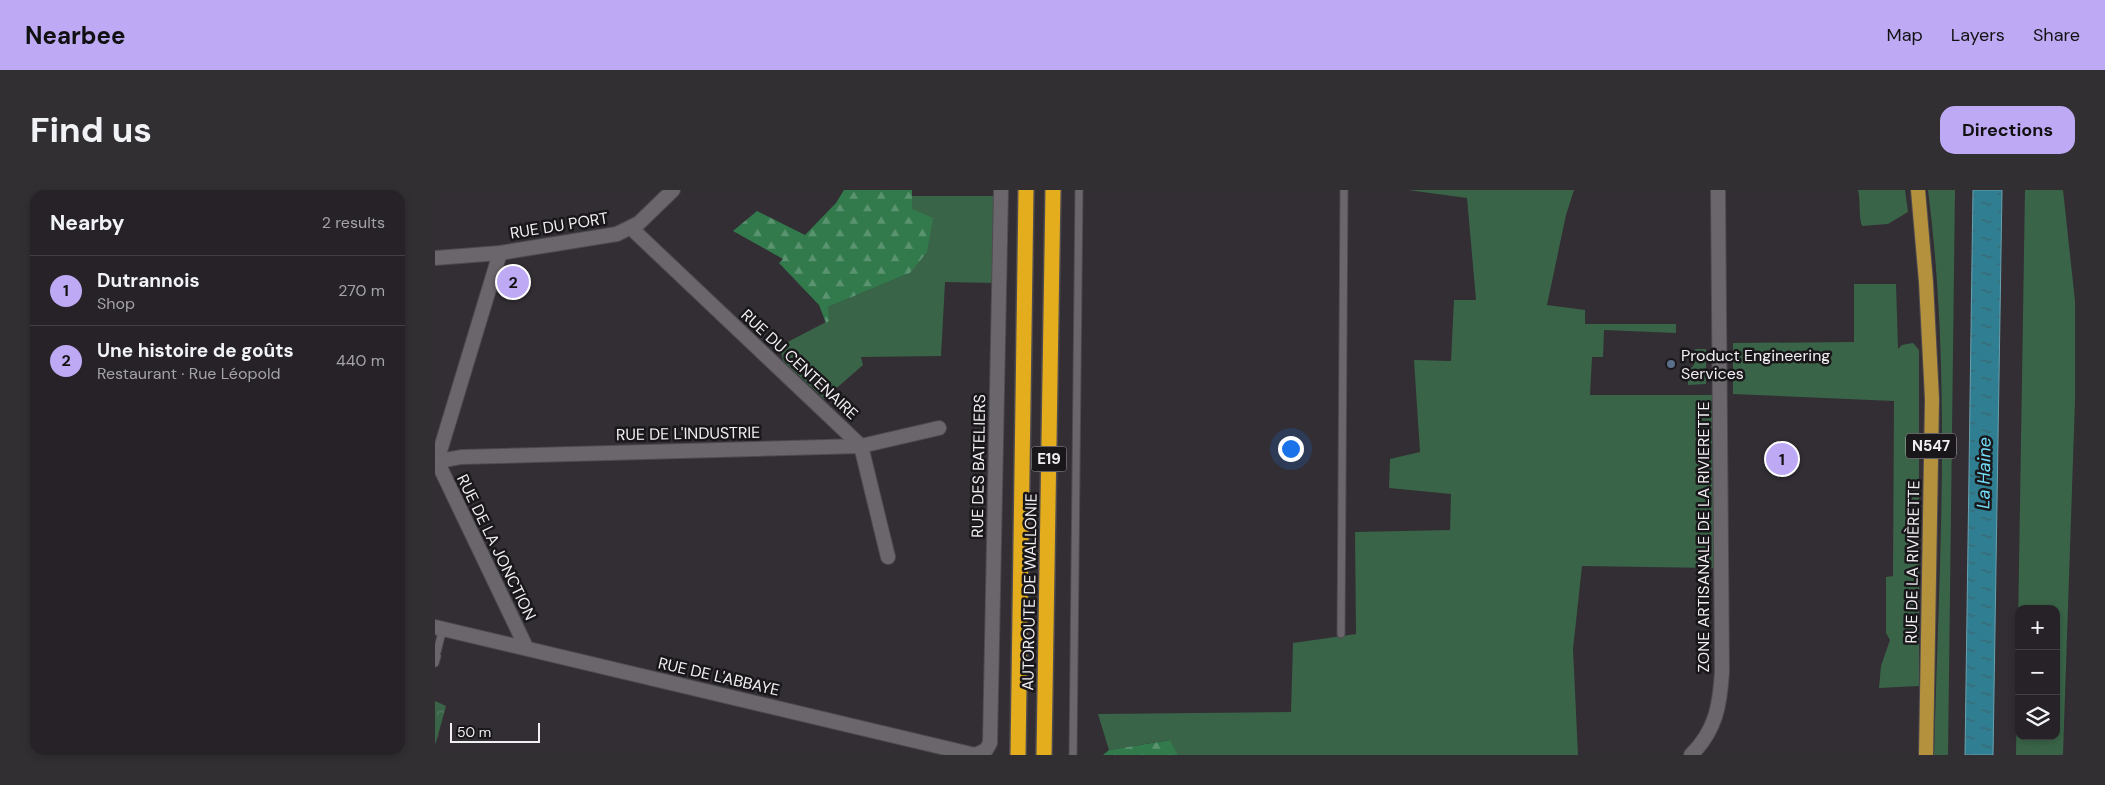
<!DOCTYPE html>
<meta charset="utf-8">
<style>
:root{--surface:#262227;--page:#322f33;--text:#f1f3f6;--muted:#a4a4a7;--line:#423f44;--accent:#bea9f4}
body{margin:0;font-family:"DM Sans",sans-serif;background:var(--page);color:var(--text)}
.controls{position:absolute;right:15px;bottom:15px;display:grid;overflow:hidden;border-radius:10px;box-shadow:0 2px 8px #0003}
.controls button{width:45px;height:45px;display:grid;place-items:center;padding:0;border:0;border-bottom:1px solid var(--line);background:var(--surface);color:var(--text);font:25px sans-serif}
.scale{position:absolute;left:15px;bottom:12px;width:90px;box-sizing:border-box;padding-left:5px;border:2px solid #f2eff3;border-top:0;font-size:14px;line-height:18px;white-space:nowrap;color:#f2eff3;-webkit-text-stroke:4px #19171a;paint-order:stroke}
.you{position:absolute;left:855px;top:258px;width:18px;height:18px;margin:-12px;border:4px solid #fff;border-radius:50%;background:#1a73e8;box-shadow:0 0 0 8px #1a73e833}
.badge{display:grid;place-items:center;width:32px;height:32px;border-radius:50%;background:var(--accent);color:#111;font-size:16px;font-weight:700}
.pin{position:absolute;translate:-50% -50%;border:2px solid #fff;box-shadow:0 1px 5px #0006}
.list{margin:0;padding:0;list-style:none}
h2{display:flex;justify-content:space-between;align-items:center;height:65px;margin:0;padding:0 20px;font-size:21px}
h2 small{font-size:16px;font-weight:400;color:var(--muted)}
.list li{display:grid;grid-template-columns:32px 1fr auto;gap:15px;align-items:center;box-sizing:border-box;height:70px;padding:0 20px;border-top:1px solid var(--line)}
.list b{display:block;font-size:19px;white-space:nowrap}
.list p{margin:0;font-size:16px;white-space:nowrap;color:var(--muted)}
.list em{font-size:16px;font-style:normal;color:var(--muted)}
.icon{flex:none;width:28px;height:28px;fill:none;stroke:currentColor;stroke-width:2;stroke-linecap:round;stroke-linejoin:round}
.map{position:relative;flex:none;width:1640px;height:565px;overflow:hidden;border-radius:15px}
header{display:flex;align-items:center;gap:30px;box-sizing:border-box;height:70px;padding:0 25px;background:var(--accent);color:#111}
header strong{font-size:24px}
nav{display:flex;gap:28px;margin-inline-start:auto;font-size:18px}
.intro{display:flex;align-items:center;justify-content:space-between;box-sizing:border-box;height:120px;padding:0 30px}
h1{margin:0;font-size:35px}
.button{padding:12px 22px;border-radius:15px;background:var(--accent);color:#111;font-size:18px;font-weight:700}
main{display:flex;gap:30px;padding:0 30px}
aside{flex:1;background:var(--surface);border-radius:15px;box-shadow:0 2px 8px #0003}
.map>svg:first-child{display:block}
</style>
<header>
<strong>Nearbee</strong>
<nav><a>Map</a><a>Layers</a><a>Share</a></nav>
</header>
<div class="intro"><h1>Find us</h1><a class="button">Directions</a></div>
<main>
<aside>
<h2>Nearby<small>2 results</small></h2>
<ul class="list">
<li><span class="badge">1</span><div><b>Dutrannois</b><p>Shop</p></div><em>270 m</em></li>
<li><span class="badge">2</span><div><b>Une histoire de goûts</b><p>Restaurant · Rue Léopold</p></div><em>440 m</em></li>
</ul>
</aside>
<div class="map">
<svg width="1640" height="565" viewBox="0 0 1640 565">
<defs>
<pattern id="forest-firs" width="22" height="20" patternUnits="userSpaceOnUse" patternTransform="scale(1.25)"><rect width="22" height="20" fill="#32794c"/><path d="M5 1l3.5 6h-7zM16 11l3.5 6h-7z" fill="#5a936f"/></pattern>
<pattern id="park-crowns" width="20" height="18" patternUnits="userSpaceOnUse" patternTransform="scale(1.25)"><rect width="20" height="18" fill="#3a6448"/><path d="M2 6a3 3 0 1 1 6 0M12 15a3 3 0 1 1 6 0" fill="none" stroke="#577a63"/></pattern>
<pattern id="water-ripples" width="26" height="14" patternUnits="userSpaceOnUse" patternTransform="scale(1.25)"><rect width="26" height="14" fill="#307e91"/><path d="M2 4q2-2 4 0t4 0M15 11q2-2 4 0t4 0" fill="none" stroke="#3b6671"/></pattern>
</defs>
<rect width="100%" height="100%" fill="#322e34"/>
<g fill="#3a6448" fill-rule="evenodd">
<path d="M973,0H1139L1131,25L1112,115L1150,120V134H1241V143L1169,140L1168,167H1157L1155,205H1278L1279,378L1147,376L1138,459L1143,565H743L734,550L674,560L663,524L856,522L858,453L921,444L920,342L1015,340L1016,304L954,298L955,269L985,262L979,170L1016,171L1019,110H1041L1032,8Z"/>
<path d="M1423,0H1470L1473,22L1453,34L1427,36C1423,24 1426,12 1423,0Z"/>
<path d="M1493,0H1520L1513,565H1499C1504,377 1517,188 1493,0Z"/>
<path d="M1590,0H1628L1640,111V210L1628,565H1581ZM1584,419H1621V546H1584Z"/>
<path d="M477,6H562L559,93L510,92L506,166L426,167L428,175L389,209L348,171L345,156L393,131V117L475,83Z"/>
<path d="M1419,94H1461L1463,159L1467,155L1478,153L1484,160V496L1444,498L1446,476L1455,450L1451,443V387L1458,386L1459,211L1298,204V153L1419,152Z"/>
<path d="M1260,159H1271V194L1253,195V181L1259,175Z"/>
</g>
<g fill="url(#forest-firs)">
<path d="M409,0H477V19L498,28L492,62L475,83L393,117L394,131L391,133L384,115L344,73L348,69L298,41L322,21L370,45L401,13Z"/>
<path d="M735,550L743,565H668L674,560Z"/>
</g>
<path fill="url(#park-crowns)" d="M0,511L11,516L0,556Z"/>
<path fill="url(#water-ripples)" stroke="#6aa0ae" d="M1538,0H1567L1558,565H1530Z"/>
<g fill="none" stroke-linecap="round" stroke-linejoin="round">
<defs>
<g id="service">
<path d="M906,444L909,0"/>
<path d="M2,462L8,438"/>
<path d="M0,473L2,466"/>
<path d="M638,565L644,0"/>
</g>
<g id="minor">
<path d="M196,38L426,256L453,367"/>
<path d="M0,68L65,63L182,44L204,33L238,0"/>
<path d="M2,271L65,63"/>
<path d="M2,271L91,457"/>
<path d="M0,272L26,267L426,256L504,238"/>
<path d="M0,437L540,565L551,560L555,553L566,0"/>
</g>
<path id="tertiary" d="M1256,565C1281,540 1285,515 1287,481L1283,0"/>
<path id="primary" d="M1483,0L1491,92L1497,209L1491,565"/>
<g id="motorway">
<path d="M583,565L591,0"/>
<path d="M609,565L618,0"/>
</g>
</defs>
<use href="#service" stroke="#4e4a50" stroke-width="9"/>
<use href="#minor" stroke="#4e4a50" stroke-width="16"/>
<use href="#tertiary" stroke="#4e4a50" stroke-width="16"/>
<use href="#primary" stroke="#4e4a50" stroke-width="16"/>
<use href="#motorway" stroke="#4e4a50" stroke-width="18"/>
<use href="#service" stroke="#6a666c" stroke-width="7"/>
<use href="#minor" stroke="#6a666c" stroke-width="14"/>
<use href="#tertiary" stroke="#6a666c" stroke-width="14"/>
<use href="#primary" stroke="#b3913d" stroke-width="14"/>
<use href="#motorway" stroke="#e3ad1d" stroke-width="15"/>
</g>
<circle fill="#5c6f8a" stroke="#19171a" stroke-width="2" cx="1236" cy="174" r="5"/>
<g text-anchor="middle" stroke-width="5" stroke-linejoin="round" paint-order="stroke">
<g fill="#19171a" stroke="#b1aeb2" stroke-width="1">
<rect x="1471" y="243.5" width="50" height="25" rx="4"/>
<rect x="596.5" y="256.5" width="35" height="25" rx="4"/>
</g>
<g font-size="15" font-weight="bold" fill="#f2eff3">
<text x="1496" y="261">N547</text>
<text x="614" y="274">E19</text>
</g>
<g font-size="16" fill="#f2eff3" stroke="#19171a">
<text transform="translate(124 35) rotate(-9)" y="6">RUE DU PORT</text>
<text transform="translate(365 174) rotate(43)" y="6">RUE DU CENTENAIRE</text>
<text transform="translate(253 243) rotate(-1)" y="6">RUE DE L'INDUSTRIE</text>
<text transform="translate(543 276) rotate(-89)" y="6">RUE DES BATELIERS</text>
<text transform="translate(1268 347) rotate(-90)" y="6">ZONE ARTISANALE DE LA RIVIERETTE</text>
<text transform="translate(62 357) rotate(64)" y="6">RUE DE LA JONCTION</text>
<text transform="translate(1477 372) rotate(-89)" y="6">RUE DE LA RIVIÈRETTE</text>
<text transform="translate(594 402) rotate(-89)" y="6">AUTOROUTE DE WALLONIE</text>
<text transform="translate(284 486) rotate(13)" y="6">RUE DE L'ABBAYE</text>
</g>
<g font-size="16" fill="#f2eff3" stroke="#19171a" text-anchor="start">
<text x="1246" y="171">Product Engineering<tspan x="1246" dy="18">Services</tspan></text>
</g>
<g font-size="18" font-style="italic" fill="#74ddf9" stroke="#19171a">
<text transform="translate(1549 283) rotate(-89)" y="6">La Haine</text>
</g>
</g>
</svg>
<div class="controls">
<button>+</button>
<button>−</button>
<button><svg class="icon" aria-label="layers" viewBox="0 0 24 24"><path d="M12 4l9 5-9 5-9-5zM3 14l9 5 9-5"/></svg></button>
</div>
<div class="scale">50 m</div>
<div class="you"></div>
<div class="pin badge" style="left:1347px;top:269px">1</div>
<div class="pin badge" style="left:78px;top:92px">2</div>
</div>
</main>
